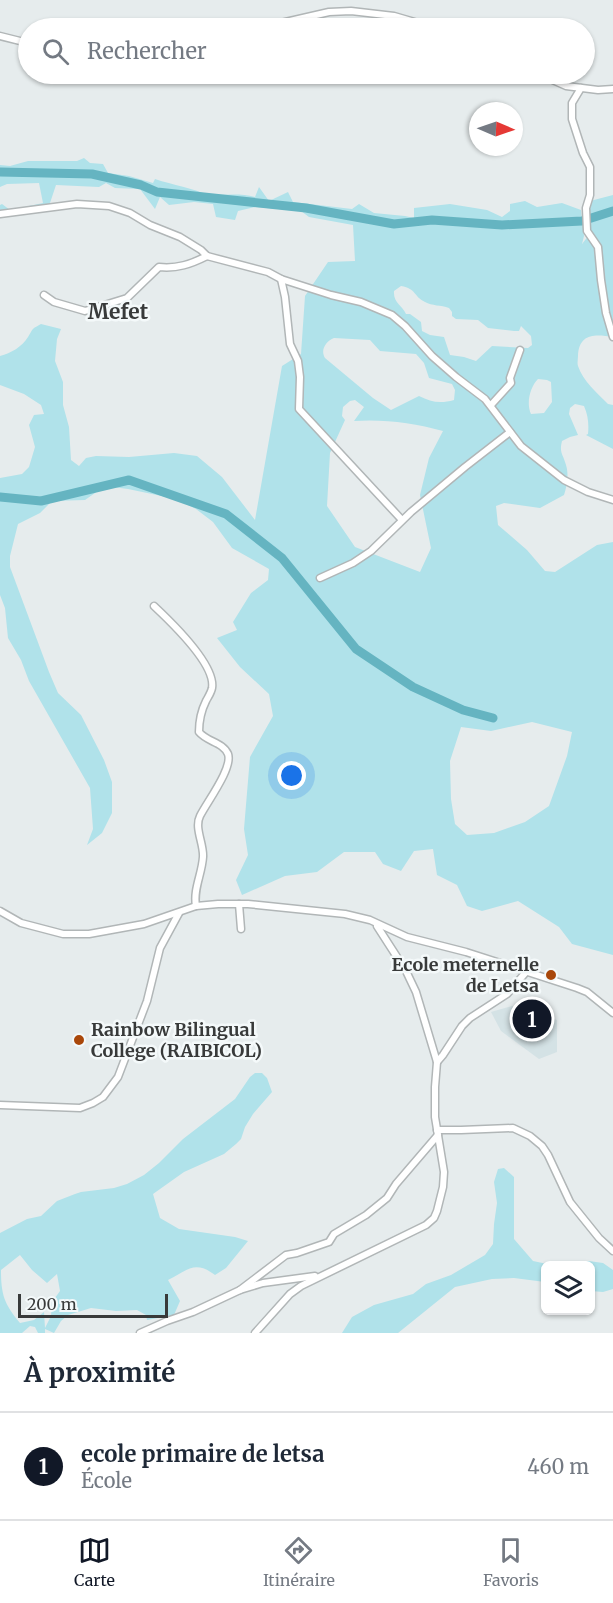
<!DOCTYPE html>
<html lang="fr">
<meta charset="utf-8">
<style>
:root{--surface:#fff;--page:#f2f2f3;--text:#1f2937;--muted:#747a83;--line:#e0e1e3;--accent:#111827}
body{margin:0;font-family:Merriweather,serif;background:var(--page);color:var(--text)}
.controls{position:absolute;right:18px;bottom:18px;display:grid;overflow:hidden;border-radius:9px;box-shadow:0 2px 4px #0004}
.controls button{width:54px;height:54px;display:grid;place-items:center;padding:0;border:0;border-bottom:2px solid var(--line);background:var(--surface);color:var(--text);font:30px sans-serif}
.compass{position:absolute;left:469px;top:102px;width:54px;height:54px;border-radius:50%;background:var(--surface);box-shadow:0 2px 4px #0004;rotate:92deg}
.scale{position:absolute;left:18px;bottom:15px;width:150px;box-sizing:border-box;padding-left:6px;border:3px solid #383a3a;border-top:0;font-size:16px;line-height:21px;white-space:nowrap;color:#383a3a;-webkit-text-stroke:4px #f4f9fa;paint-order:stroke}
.you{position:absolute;left:292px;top:776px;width:21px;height:21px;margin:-15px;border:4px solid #fff;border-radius:50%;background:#1a73e8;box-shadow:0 0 0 9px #1a73e833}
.badge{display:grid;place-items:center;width:39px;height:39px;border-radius:50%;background:var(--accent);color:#fff;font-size:20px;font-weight:700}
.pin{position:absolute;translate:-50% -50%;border:3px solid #fff;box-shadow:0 2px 6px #0006}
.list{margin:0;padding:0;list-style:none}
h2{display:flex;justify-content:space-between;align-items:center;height:78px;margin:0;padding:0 24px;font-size:26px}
h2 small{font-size:20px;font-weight:400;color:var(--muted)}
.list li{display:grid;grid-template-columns:39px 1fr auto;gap:18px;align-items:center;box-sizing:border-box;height:108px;padding:0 24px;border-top:2px solid var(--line)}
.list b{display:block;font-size:22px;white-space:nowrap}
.list p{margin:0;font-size:20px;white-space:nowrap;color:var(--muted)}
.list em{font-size:20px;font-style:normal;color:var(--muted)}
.icon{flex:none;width:33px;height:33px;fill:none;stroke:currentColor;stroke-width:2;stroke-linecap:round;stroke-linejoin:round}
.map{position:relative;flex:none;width:613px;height:1333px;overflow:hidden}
.search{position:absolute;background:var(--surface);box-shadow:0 2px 4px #0004;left:18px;right:18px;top:18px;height:66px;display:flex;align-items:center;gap:15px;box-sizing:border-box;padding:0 21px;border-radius:33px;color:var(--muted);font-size:22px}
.sheet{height:186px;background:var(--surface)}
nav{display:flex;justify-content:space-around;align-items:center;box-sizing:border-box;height:84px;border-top:2px solid var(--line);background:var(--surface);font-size:16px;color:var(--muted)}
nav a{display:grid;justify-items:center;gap:3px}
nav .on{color:var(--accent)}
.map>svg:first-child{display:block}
</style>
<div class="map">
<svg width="613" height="1333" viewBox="0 0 613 1333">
<rect width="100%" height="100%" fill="#e6eced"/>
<path fill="#d4e2e5" d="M512,1006L557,1020V1052L539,1059L501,1031L491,1012Z"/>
<g fill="#b0e2ea" fill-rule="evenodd">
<path d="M84,158L90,163L103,164L108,173L129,176L153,183L155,179C173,185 193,188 210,196L211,195C226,195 241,193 255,197L259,187L269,201L288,192L293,202L352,209L359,204L374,213L405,216L414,218V208L450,204L487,210L502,217L510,211V204L525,201L537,207L562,203L581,210L584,236L582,244L589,235L588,216L590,201L613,195V337C595,334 579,333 578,356C578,359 577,363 578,366C583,381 597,393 608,404L613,405V449L586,435L588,434C589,424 588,415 584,406L575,404L570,408L569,414L578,435L570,437L562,441C559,453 563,454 566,465C569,474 567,486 564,495L540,508L504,503L496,506L498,525L527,550L545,571L555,572L597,545L613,542V955L572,944L559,927L518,901L482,911L467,906L457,885L437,875L433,849L414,851L401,871L383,864L375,852H344L317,872L285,876L242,895L236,880L248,855L244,829L250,757L273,716L269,694L240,667L217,638L237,630L233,622L251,593L268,580L269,569L232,548L213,522L196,509L176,499L128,489L105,486L85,500L52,501L40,513L18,524L10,556V567L49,672L58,693L81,715L104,760L112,782V813L102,833L87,845L93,829L90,788L29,681L21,660L8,638L5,608L0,595V478L22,474L29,467L35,447L29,425L34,415L44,414L41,405L24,394L0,385V356C11,353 22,347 28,337C34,328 30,330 41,324L61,329L57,339L55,361L63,382V405L69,427L71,460L79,466L86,458L96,456L129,457L174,453L197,456L222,477L255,520L282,366L301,354L305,296L328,262L355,261L353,225L309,217L301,211L255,207L238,211L235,220L216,217L213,204L194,202L169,205L160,197L155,209L140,189L115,188L106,183L99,187L56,185L50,203L42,210L0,213V205L2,204L10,210L43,203L39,183L7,184L0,187V165L10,166L28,161H77ZM401,286C417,289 413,296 425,302C432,306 441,305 449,308L452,312V316L456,319L478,320L488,328L514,331H519L521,326L531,336L532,345L528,348L492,346L476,361L464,357L450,355L444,337L430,335L422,331L421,322L410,314H406C402,305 393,303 394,291ZM334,338L370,340L380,351L416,354L424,363L429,378L452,384L455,390L454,400C440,404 431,402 419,396L391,410L373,398L325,358C320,350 326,341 334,338ZM538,379L547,380L551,382L552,402L544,413L531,414C526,403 530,387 538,379ZM355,400L364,407L354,421C384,419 414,423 443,431L429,458L420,495L431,548L420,572L355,547L327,506L330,453L345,420L342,416L343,407L350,401ZM532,722L572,732L567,756L549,806L525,822L494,833L467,835L455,824L451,799L450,761L461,727L491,731Z"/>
<path d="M255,1073H262L267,1078L272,1092L253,1114L245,1127L241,1139L236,1144L224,1154L184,1172L153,1194L160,1218L179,1229L235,1237L248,1241L226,1268L215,1275C195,1260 188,1270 168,1280L180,1301L174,1315L147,1320L146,1315L137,1310L116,1311L91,1308L68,1315L61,1321L54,1333L45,1329V1333H38L35,1327L30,1326L22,1333H0V1233L27,1219L41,1216L57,1201L75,1194L81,1192L114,1188L127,1184L144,1175L159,1163L183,1139L235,1099L250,1077ZM20,1255L32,1270L47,1283L57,1274L60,1291L52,1302L51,1316L45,1328L44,1312L34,1320L20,1323C4,1304 1,1294 1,1270Z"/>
<path d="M504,1168L514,1177V1239L533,1261L552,1265L546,1266L545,1282L514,1278L492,1279L455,1287L398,1333H342L352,1317L374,1305L413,1294L426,1284L451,1275L485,1255L493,1244L494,1224L497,1203L494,1182L498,1169Z"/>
<path d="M589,1261L603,1263L613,1270V1289L603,1292L591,1291L590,1266L568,1265Z"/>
</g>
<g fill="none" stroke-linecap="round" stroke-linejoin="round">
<g stroke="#65b4c1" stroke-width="9">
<path d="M0,172L92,174L141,185L157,192L306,208L394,224L432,220L502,225L582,221L613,211"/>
<path d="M0,497L41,501L129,480L226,514L282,558L356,649L413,687L463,710L493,718"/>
</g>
<defs>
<g id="street">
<path d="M242,28L268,26L329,12L351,11L394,16L435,28"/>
<path d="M0,36L28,43"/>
<path d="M539,74L566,86L598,90L613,89"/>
<path d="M581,88L572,103V119L583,153L590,167V195L586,208L587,231L598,247L601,280L606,313L613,337"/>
<path d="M0,214L77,204L109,206L130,213L150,225L180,237L201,250L207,256L268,272L281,279L331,295L361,302L392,315L405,326L432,356L456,377L485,399L521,446L564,480L588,492L613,500"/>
<path d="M281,279L285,297L290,344L298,361L300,377L299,409L402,520"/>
<path d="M44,295L54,302L85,311L127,298L159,267C177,269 191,264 207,256"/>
<path d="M491,405L511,383L510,378L520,350"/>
<path d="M320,578L353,563L371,551L411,512L465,467L510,432"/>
<path d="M154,606C170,621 216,665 212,688C211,693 208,697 206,701C201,711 199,721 199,732C207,742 223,742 228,754C233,768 207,802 200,816C194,828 204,844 203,857C202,874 193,889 196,906"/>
<path d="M239,904L241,929"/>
<path d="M0,911L21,923L63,934H89L144,924L196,906L218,904H248L345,914L370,920L407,937L466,952L577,988L587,992L613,1013"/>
<path d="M437,1062L443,1055L462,1026L470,1018L507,994L527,971"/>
<path d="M0,1105L80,1108L93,1103L103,1097L118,1077L147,1001L160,948L179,913"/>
<path d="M437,1130H461L513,1128L530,1136L542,1146L548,1155L570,1202L599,1238L613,1251"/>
<path d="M240,1290L286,1255L297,1253L329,1242L334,1234L366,1215L387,1198L396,1184L438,1135"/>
<path d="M140,1333L167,1321L193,1312L240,1290L263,1283L315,1276"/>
<path d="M255,1333L290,1294L301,1286L426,1225L434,1218L437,1211L443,1187L444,1172L435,1117V1087L437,1062L416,992L406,971L377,926"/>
</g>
</defs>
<use href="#street" stroke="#b1b6b7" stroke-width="9"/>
<use href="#street" stroke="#fff" stroke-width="6"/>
</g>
<g fill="#a9470a" stroke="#f4f9fa" stroke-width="2">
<circle cx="551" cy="975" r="6"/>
<circle cx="79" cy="1040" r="6"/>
</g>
<g text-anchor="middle" stroke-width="5" stroke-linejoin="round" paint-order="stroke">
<g font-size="18" font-weight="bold" fill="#383a3a" stroke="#f4f9fa" text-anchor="end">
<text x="539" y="971">Ecole meternelle<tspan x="539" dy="21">de Letsa</tspan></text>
<text x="91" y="1036" text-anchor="start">Rainbow Bilingual<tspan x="91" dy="21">College (RAIBICOL)</tspan></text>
</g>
<g font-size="21" font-weight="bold" fill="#383a3a" stroke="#f4f9fa">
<text x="118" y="319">Mefet</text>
</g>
</g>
</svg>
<div class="controls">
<button><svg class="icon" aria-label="layers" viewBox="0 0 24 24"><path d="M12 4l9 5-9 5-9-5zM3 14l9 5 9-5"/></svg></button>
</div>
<svg class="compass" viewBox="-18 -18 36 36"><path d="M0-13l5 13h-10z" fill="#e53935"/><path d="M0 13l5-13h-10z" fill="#747a83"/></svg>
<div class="scale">200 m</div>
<div class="you"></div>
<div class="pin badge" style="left:532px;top:1019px">1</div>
<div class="search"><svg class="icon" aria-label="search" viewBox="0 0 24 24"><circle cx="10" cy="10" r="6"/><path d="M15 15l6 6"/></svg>Rechercher</div>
</div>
<section class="sheet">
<h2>À proximité<small></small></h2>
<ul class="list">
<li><span class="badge">1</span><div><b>ecole primaire de letsa</b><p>École</p></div><em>460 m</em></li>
</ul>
</section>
<nav>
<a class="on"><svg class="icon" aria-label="map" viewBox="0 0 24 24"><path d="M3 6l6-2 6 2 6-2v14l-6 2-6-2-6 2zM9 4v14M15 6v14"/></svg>Carte</a>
<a><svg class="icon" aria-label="directions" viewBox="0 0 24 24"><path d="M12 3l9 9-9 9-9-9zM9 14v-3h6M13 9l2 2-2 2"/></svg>Itinéraire</a>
<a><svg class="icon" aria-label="saved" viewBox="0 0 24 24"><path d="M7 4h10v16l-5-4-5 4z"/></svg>Favoris</a>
</nav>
